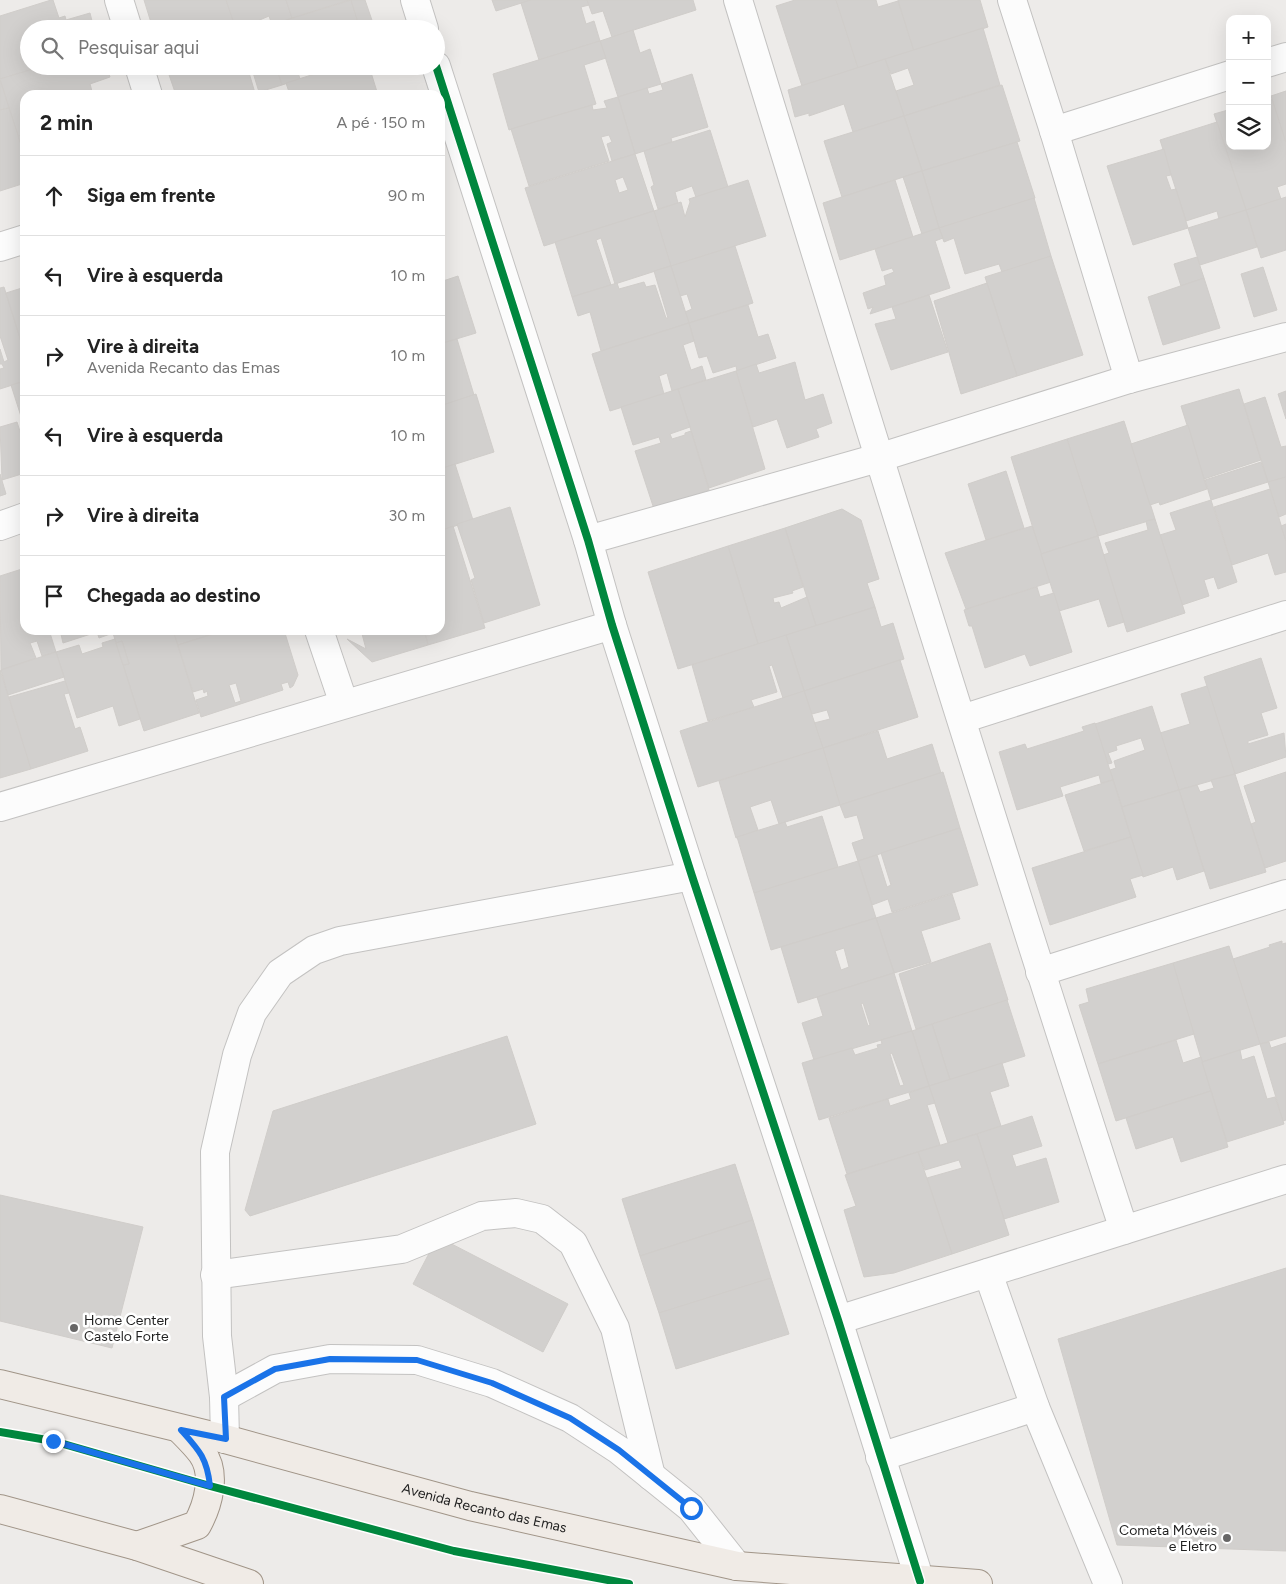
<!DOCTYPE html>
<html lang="pt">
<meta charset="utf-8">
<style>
:root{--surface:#fff;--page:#f6f6f6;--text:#222;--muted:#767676;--line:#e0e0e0}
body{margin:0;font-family:Figtree,sans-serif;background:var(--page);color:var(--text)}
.controls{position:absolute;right:15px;top:15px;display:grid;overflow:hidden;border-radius:10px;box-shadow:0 5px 20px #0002}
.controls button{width:45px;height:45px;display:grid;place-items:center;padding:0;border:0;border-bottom:1px solid var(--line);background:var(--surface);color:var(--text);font:25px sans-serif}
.stop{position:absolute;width:15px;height:15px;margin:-11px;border:4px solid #1a73e8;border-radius:50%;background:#fff}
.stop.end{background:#1a73e8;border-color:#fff;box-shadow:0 1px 5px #0008}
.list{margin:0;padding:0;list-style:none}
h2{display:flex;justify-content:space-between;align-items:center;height:65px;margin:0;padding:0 20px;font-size:21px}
h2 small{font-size:16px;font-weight:400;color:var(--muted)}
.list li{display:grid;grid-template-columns:32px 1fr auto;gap:15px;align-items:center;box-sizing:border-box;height:80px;padding:0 20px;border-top:1px solid var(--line)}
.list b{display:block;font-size:19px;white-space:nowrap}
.list p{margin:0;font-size:16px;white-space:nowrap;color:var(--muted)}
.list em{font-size:16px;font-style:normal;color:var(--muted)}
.icon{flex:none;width:28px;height:28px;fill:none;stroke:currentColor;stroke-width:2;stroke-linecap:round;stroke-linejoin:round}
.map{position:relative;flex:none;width:1286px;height:1584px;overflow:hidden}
.search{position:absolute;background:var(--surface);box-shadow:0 5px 20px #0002;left:20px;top:20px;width:425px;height:55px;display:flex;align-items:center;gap:12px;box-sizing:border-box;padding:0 18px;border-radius:28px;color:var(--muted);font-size:19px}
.panel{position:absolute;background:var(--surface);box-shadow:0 5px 20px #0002;left:20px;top:90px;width:425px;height:545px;border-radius:15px}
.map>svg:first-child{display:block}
</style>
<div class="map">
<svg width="1286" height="1584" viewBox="0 0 1286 1584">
<rect width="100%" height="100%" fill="#edebe9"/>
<g fill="#d2d0ce" stroke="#d0cdca" fill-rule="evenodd">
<path d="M51,0H53L59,18L65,16L66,20L90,13L94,29H29V66H43L0,79V16Z"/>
<path d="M144,0H226L236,29H153Z"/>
<path d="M226,0H286L292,18L272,25L269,16L255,22L257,29H236Z"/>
<path d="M286,0H349L292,18Z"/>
<path d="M351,0L360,29H265L290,19Z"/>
<path d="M351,0H365L375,29H360Z"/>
<path d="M492,0H531L496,11Z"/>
<path d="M531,0H587L589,5L581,7L586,24L594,21L600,41L539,60L521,3Z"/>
<path d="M587,0H693L696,10L612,37L603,11L592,14Z"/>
<path d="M795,0H836L858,68L802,86L776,6Z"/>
<path d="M836,0H876L878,7L898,1L914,51L858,68Z"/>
<path d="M980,0L988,27L914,51L898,0Z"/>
<path d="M983,28L1000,85L904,116L896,91L914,85L908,68L891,74L885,59Z"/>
<path d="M633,30L640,53L650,49L661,84L618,97L600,41Z"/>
<path d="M600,41L606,58L584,65L596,104L509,130L493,74Z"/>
<path d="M885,59L904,116L853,132L844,104L809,116V113L795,117L788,90Z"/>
<path d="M43,66H106L110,77L90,84L93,95H25V134L18,136L0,79Z"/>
<path d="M166,66H247L255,93L176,95Z"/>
<path d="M251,66H276L282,85L259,92Z"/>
<path d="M276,66H296L300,79L282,85Z"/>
<path d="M340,66H369L378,95H290L286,83Z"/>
<path d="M692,74L708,127L671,138L672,142L635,154L618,97L647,88L649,94L663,90L661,84Z"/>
<path d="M0,80L9,108L0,110Z"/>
<path d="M1002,85L1020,141L922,171L904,116Z"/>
<path d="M1286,91V143L1271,96Z"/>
<path d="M618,97L635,154L612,161L607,144L612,142L609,135L601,137L609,161L529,186L511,129L592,105L593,110L607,108L604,101Z"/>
<path d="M1272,99L1286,143V184L1277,187L1281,199L1246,210L1214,114L1228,110L1230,112V146H1267V101Z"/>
<path d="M9,108L25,156V183L0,191V110Z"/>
<path d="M904,116L922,171L842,197L824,141Z"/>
<path d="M1217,122L1246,210L1219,219L1217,211L1186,221L1160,140Z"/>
<path d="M710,130L728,187L696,197L692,186L675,192L678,203L658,209L651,187L654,185L644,151Z"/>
<path d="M25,134V156L18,136Z"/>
<path d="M1017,142L1035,198L939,228L922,171Z"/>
<path d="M1164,149L1171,175L1166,176L1171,190L1176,189L1188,228L1133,245L1107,166Z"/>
<path d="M635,154L654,211L544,246L525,188ZM623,177L628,190L619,193L615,180Z"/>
<path d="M922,171L939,228L922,234L903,177Z"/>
<path d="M748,180L766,236L671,266L654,211L681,202L685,217L690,202L689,199Z"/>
<path d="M895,180L913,237L840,260L823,203Z"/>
<path d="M1286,197V250L1261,258L1246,210Z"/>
<path d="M1034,198L1051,256L1002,272L999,264L965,274L954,238L944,242L939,228Z"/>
<path d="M1246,210L1257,247L1200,265L1188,228Z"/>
<path d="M654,211L671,266L615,284L601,238L596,240L611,285L572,297L555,242Z"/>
<path d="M939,228L943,238L935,241L950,288L870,314L873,307L868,309L863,293L886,285L884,276L894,272L892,268L882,271L875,249Z"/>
<path d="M735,246L753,303L689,323L685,312L692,309L687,294L680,296L671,266Z"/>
<path d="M1051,256L1083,355L1017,376L985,277Z"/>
<path d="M1197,257L1204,278L1181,286L1174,264Z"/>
<path d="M671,266L689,323L601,351L590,312L578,316L572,297L617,283L619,289L644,282L646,287L655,285L666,318H668L654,271Z"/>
<path d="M1263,267L1277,310L1254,317L1241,274Z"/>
<path d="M458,276L476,333L440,344V282Z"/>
<path d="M1204,278L1220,328L1163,345L1148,297Z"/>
<path d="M987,283L1017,376L961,394L934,301Z"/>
<path d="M4,287L25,354V381L0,389V369L4,368L2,364H0V349L4,362L8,360L0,336V288Z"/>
<path d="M25,287V354L6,293Z"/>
<path d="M929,295L948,352L891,370L875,324L896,319L892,307Z"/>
<path d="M748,305L758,337L768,334L776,358L737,371L736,366L713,373L707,356L699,358L689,323Z"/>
<path d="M689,323L694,341L683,345L691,370L702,366L706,380L672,391L667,373L659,376L664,394L610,411L592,354Z"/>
<path d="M457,339L474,395L440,406V344Z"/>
<path d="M795,362L805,400L823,394L832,423L816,429L819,437L787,448L777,419L753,427L736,371L756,364L759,373Z"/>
<path d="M736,371L765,469L709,488L678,389Z"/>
<path d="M25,381V429L11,385Z"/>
<path d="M678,389L690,427L670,434L672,439L685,435V433L691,431L709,490L654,509L635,451L661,443L659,437L633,445L621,407Z"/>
<path d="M1239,389L1261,460L1204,479L1181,406Z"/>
<path d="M1286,391V419L1278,394Z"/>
<path d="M476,394L494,452L440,469V406Z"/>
<path d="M1265,397L1281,447L1286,446V477L1268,482L1244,404Z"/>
<path d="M1124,421L1155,519L1098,536L1067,439Z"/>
<path d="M17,422L25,447V473L2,480L0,427Z"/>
<path d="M1188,425L1207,489L1160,505L1159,502L1150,505L1131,444Z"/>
<path d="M1067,439L1098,536L1041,554L1011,457Z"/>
<path d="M1261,462L1268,482L1211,500L1205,480Z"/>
<path d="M455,464L473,520L440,531V469Z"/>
<path d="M1006,471L1024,528L986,540L968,484Z"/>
<path d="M0,474L6,494L0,496Z"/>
<path d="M1286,477V514L1279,517L1268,482Z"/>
<path d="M1270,489L1286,541V572L1275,575L1268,553L1232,565L1214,507Z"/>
<path d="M1211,500L1237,582L1218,589L1214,577L1204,580L1209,596L1182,605L1160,535L1176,530L1170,513Z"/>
<path d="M510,507L540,605L484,623L471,580L475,578L457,524Z"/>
<path d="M842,509L861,520L879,579L867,583L875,607L816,626L785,528Z"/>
<path d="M1155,519L1185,613L1127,632L1103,555L1109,553L1105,543L1148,530L1146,521Z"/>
<path d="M1286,524V541L1281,526Z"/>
<path d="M453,526L485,628L428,645L424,630H440V531Z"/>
<path d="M1032,526L1051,582L966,609L945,553Z"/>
<path d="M785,528L803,587L792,591L793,593L773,598L774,603L779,602L781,608L807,597L816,626L758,644L728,546Z"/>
<path d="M1098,536L1124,622L1108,627L1099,599L1059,611L1041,554Z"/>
<path d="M728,546L758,644L678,669L648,572Z"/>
<path d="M25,568V630H49L56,652L42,656L37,641L30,643L36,658L1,670L0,576Z"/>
<path d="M1037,587L1040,597L1054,593L1072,652L1030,666L1025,654L985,668L972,626H969L964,610Z"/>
<path d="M875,607L881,627L893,623L904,659L804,691L786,635Z"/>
<path d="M60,630H112L113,633L99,638L97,632L63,643Z"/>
<path d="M124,630H173L199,713L144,731L123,665L129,664L122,641L116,643L113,633Z"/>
<path d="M173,630H223V631L178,645Z"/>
<path d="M284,630L298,675L293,686L290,688L288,682L281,684L283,690L201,717L196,700L208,696L207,691L204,693L203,689L193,692L178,645L226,630ZM236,683L241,701L235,703L229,685Z"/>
<path d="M361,630H424L428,645L372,662L347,639L366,649Z"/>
<path d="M786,635L804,691L783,698L772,665L769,666L777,692L751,700L754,707L708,721L692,665Z"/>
<path d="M115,639L140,719L119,726L113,706L77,718L56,652L79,645L82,654L103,647L102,643Z"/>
<path d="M122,641L129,664L123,665L116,643Z"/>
<path d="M56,652L64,677L8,695L1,670Z"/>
<path d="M1261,658L1277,708L1261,713L1268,735L1248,741V744L1284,733L1286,757L1235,774L1204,677Z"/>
<path d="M900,660L918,717L823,748L814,723L830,719L827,710L812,714L804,691Z"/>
<path d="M0,670L31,769L0,778Z"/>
<path d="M65,681L69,693L64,694L75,729L80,727L88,751L31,769L9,697Z"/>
<path d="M1207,686L1235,774L1179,790L1160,733L1190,724L1181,694Z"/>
<path d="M804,691L823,748L698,787L680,731Z"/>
<path d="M1152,706L1179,790L1122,807L1110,770L1116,768L1114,761L1145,750L1141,738L1116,746L1117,750L1108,753L1112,763L1108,764L1095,724Z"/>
<path d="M1095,723L1113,780L1101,783L1099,775L1060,787L1063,796L1017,810L999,752L1025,744L1027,749L1084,731L1082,727Z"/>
<path d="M878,731L887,759L932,744L941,773L840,805L823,748Z"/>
<path d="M823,748L840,805L779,824L771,800L750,807L758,830L736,838L719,781Z"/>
<path d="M943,772L960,828L858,861L852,843L864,839L857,815L845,818L840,805Z"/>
<path d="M1286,772V861L1265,868L1251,824L1256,822L1244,786Z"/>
<path d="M1235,774L1266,872L1210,889L1179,790L1197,785L1200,792L1214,788L1211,780Z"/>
<path d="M1113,780L1131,837L1084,851L1065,795Z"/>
<path d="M1179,790L1204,871L1177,880L1173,867L1143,877L1122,807Z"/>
<path d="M822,816L838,867L754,893L737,837L785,822L787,827Z"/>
<path d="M960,828L978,885L892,912L888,899L872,905L858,861L877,855L887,887L891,885L881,853Z"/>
<path d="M1131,837L1143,875L1130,879L1136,897L1050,925L1032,868Z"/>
<path d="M858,861L876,918L771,950L754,893Z"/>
<path d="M952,894L960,919L921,931L931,962L894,973L876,918Z"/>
<path d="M876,918L894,973L798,1003L781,947ZM844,948L849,967L841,970L835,951Z"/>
<path d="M1282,941V944L1286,943V1036L1260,1044L1233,959L1270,947L1269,945Z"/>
<path d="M990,943L1008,1000L916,1029L899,974Z"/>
<path d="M1229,946L1260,1044L1202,1062L1173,963Z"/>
<path d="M1173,963L1194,1034L1098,1064L1079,1005L1089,1002L1086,989Z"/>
<path d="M894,973L912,1031L814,1060L802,1023L823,1016L817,997ZM863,1003L870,1025L868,1026L861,1004Z"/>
<path d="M1007,1000L1025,1056L950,1080L932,1024Z"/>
<path d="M932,1024L950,1080L929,1086L912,1031Z"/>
<path d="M912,1031L929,1086L819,1120L802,1063L852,1048L855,1055L878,1048L877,1045L882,1044L881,1040ZM892,1053L904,1085L900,1086L890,1054Z"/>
<path d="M507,1036L536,1124L250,1216L245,1210L273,1111Z"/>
<path d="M1176,1040L1183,1063L1201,1057L1211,1091L1116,1121L1098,1064Z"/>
<path d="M1269,1042L1271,1048L1286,1043V1120L1283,1121L1260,1044Z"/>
<path d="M1240,1050L1242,1060L1254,1056L1267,1099L1275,1097L1284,1124L1227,1142L1202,1062Z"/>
<path d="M1002,1063L1009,1086L990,1092L1001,1126L948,1143L929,1086Z"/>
<path d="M929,1086L935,1103L927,1105L940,1145L847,1174L829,1118L888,1099L890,1106L911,1099L909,1093Z"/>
<path d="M1211,1091L1228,1147L1181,1162L1173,1137L1136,1149L1126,1118Z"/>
<path d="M1032,1116L1042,1146L1012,1155L1016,1167L1046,1158L1059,1202L1004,1219L977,1134Z"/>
<path d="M977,1134L1009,1235L952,1254L927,1178L962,1168L959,1160L925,1170L918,1152Z"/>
<path d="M918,1152L952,1254L894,1273L864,1277L844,1210L856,1206L845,1175Z"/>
<path d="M735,1164L753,1220L640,1256L622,1199Z"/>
<path d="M0,1195L143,1227L112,1348L0,1321Z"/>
<path d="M753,1220L771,1278L659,1313L640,1256Z"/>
<path d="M440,1238L568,1304L543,1352L413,1284L436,1240Z"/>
<path d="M1286,1268V1551L1117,1545L1058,1339Z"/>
<path d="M771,1278L789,1334L676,1369L659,1313Z"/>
</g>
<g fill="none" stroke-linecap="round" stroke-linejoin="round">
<defs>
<g id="minor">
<path d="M119,0L128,29"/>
<path d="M415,0L424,29"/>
<path d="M738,0C864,411 991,821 1124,1230"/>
<path d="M1012,0L1054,131L1129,379"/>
<path d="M1267,63L1286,57"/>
<path d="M139,66L148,95"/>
<path d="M436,66L588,540L612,625L692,876L838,1320L920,1581"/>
<path d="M1054,131L1230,75"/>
<path d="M0,247L25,239"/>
<path d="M0,526L25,517"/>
<path d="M588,540L878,458L1129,379L1286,337"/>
<path d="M319,630L344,704"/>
<path d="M962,719L1286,615"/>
<path d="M0,807L612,625"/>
<path d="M1040,972L1286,894"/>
<path d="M988,1273L1035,1407L1108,1584"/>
<path d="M215,1275L402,1249L482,1216L516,1213L542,1219L573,1243L615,1328L651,1476"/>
<path d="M838,1320L1286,1179"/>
<path d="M224,1397L275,1369L330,1359L417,1360L492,1383L570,1418L619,1450L691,1508L737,1566"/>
<path d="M225,1439L224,1397L217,1336L215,1152L237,1055L252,1013L280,973L314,950L340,941L692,876"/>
<path d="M880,1457L1035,1407"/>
</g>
<g id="major">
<path id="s1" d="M0,1384L225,1439L470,1506L737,1566L978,1584"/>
<path d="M0,1509L137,1546L249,1584"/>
<path d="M137,1546L197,1525C208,1505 217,1474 202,1453C196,1445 188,1437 181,1430"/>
</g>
</defs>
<use href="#minor" stroke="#c3c2c1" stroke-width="30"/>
<use href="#major" stroke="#a19588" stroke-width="30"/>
<use href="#minor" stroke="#fcfcfc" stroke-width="28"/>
<use href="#major" stroke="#f0ebe6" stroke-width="28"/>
<defs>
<g id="cycleway">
<path d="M436,66L588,540L612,625L692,876L838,1320L920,1581"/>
<path d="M0,1432L53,1441L210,1486L454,1551L629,1584"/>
</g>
</defs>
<use href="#cycleway" stroke="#fff" stroke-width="11"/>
<use href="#cycleway" stroke="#00873e" stroke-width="8"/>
</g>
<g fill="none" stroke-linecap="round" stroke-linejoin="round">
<path stroke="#1a73e8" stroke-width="6" d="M53,1441L210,1486C207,1458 199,1450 181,1430L226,1439L224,1397L275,1369L330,1359L417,1360L492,1383L570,1418L619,1450L691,1508"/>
</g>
<g fill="#676666" stroke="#fff" stroke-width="2">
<circle cx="74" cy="1328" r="5"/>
<circle cx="1227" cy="1538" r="5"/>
</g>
<g text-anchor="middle" stroke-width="5" stroke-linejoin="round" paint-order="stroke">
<g font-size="14" fill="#1f1f1f" stroke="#fff" text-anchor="start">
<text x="84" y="1325">Home Center<tspan x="84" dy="16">Castelo Forte</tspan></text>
<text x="1217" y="1535" text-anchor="end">Cometa Móveis<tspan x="1217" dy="16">e Eletro</tspan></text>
</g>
<g font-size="14" fill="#1f1f1f" stroke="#fff">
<text dy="5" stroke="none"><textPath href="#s1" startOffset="500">Avenida Recanto das Emas</textPath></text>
</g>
</g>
</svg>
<div class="controls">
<button>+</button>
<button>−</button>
<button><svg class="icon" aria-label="layers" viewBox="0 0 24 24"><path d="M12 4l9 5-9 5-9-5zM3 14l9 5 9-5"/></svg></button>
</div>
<div class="stop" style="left:691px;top:1508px"></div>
<div class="stop end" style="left:53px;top:1441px"></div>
<div class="search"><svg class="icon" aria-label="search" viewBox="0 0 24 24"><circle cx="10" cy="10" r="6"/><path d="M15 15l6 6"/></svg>Pesquisar aqui</div>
<section class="panel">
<h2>2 min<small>A pé · 150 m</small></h2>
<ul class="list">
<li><svg class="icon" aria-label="ahead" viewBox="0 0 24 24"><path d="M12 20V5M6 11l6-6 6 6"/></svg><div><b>Siga em frente</b></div><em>90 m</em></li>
<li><svg class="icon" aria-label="left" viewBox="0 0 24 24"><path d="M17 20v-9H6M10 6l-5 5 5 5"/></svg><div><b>Vire à esquerda</b></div><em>10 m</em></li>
<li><svg class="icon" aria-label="right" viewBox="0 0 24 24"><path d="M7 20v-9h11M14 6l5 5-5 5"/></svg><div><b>Vire à direita</b><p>Avenida Recanto das Emas</p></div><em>10 m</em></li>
<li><svg class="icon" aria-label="left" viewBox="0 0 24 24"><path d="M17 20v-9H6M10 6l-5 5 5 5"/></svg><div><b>Vire à esquerda</b></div><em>10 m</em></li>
<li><svg class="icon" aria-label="right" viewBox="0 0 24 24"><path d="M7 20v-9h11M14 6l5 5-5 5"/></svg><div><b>Vire à direita</b></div><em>30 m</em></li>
<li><svg class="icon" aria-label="arrive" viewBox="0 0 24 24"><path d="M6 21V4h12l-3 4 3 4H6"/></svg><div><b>Chegada ao destino</b></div></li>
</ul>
</section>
</div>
